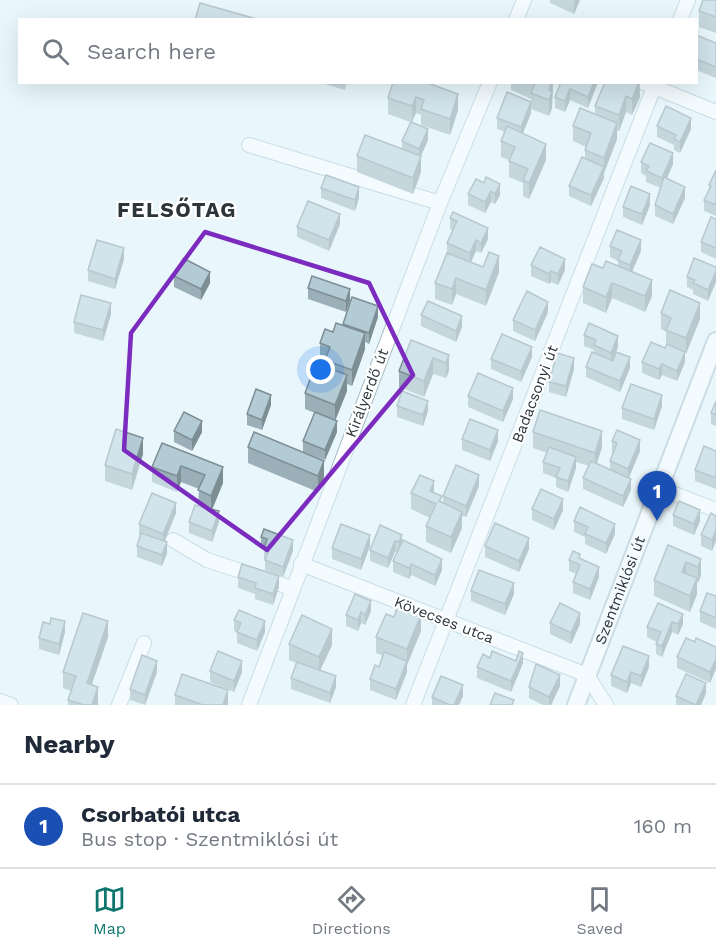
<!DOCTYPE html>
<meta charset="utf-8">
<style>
:root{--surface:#fff;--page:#f2f2f3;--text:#1f2937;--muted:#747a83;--line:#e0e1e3;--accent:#0f766e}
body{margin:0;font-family:"Work Sans",sans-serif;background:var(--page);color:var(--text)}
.you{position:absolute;left:321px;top:370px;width:21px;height:21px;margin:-15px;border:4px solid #fff;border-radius:50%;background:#1a73e8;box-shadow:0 0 0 9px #1a73e833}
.badge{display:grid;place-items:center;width:39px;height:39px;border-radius:50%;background:var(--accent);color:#fff;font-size:20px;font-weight:700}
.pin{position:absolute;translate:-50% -50px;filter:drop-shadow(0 2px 3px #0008)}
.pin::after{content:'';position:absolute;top:32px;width:21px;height:18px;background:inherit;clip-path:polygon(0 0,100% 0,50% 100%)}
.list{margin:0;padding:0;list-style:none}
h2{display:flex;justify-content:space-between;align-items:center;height:78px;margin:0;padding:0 24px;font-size:26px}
h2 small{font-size:20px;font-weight:400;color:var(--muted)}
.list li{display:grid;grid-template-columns:39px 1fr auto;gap:18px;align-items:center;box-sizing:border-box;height:84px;padding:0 24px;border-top:2px solid var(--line)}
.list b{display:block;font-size:22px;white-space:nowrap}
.list p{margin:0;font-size:20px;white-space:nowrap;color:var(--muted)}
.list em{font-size:20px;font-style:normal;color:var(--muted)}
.icon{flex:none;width:33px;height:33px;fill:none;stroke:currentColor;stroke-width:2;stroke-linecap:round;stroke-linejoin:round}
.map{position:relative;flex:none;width:716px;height:705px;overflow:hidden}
.search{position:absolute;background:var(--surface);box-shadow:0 6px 24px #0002;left:18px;right:18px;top:18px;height:66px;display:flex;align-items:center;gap:15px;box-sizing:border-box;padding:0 21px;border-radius:0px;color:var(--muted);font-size:22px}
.sheet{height:162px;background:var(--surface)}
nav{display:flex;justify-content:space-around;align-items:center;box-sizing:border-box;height:84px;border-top:2px solid var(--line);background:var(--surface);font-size:16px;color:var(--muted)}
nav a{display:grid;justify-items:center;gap:3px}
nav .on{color:var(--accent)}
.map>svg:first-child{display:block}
</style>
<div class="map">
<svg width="716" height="705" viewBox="0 0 716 705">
<rect width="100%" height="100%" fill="#e9f7fd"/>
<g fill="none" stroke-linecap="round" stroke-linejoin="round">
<defs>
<g id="minor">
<path d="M516,20L524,0"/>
<path d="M680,20L688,0"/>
<path d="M642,82L716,112"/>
<path d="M249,145L440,203"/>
<path d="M659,488L716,510"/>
<path d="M173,540L207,560L292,588"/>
<path d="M301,564L587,675L606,705"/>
<path d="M0,701L11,705"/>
<path d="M119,705L144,643"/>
<path d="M249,705L440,203L490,82"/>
<path d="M413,705L656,82"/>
</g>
<g id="tertiary">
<path id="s1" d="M576,705L716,341"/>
</g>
</defs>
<use href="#minor" stroke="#a5bcc6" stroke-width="16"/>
<use href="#tertiary" stroke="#a5bcc6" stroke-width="20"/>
<use href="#minor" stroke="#fff" stroke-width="14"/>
<use href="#tertiary" stroke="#fff" stroke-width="16"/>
</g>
<g fill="#9aafb7">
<path d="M550,0H580L574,14L550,3Z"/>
<path d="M716,0V33L699,27V11Z"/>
<path d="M696,35L716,43V78L696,70Z"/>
<path d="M318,82H347L345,90Z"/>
<path d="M393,82L458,110L450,135L421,125V115L416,113L412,122L428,140L421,156V172L413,194L357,172V156L402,149V141L410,122L388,114V98Z"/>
<path d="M511,82H553L552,108L549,116L531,109V99L511,90Z"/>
<path d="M561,82H598L588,108L570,100L565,112L555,108V97Z"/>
<path d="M640,82V97L632,115L626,112L619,131H617V139L604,173V178L591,206L569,196V186L585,158V150L586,147L573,141V126L595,114V106Z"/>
<path d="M531,113L523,133L546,160L529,199L523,196V183L509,177V160L501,157V141L505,132L497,129V118Z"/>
<path d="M657,126L691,129L680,153L674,150V145L657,137Z"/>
<path d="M641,162L673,164L667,178L685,198L673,224L655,216V205L661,188L646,182V176L641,173Z"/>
<path d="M716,170V216L704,211V200L709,191V185Z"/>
<path d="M476,179L500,195L495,204L491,202L485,213L468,205V194Z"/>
<path d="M321,188L359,198L355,211L321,198Z"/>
<path d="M650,205L642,225L623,217V207Z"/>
<path d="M453,212L488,239L481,253L476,251L471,262L499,272L486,306L456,294L452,305L435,299V283L447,253V243L453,230L450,229V218Z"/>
<path d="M716,219V259L701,252V242Z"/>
<path d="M340,224L329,251L297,237V227Z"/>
<path d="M610,246L641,251L632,272L652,296L645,312L612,298L606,313L583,303V287L603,268L618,266V261L610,257Z"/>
<path d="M124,259L115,289L88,281V270Z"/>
<path d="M531,265L565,270L558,285L551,282L549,284L531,276Z"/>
<path d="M716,267L708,301L693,294V290L687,287V277Z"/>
<path d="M174,276L210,283L201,300L174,287Z"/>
<path d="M308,288L350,300L346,312L308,299Z"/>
<path d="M548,312L535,341L513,331V320Z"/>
<path d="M661,313L700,319L685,354V362L677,381L662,375L659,380L642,373V362L665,348L666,346V332L661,329Z"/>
<path d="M111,314L103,341L74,333V322Z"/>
<path d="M421,315L462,327L456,342L421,326Z"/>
<path d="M378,317L369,344L365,342V349L352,386L347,384V391L335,421L337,432L325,460L303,452V441L315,413L305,409V393L325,367V361L320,359V343L333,332L343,325V324Z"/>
<path d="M584,335L618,347L612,361L630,368L620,392L586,377V367L594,353V350L584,346Z"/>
<path d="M411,340L449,355V371L446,378L433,374L424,397L399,387V371Z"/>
<path d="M532,357L521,382L491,369V359Z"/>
<path d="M574,369L566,397L549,392V382Z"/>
<path d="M468,396L513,399L503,422L468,407Z"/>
<path d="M716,401V426L711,424V413Z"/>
<path d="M271,405L262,430L247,425V414Z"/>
<path d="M397,406L428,411L423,426L397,417Z"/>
<path d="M662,406L654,430L622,419V408Z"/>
<path d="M174,431L202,432L192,451L174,442Z"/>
<path d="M533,432L602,447L597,463L610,469V461L613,453L612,452V441L640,451L629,478L631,490L623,507L583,489V478L589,466L576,462V468L568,492L556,487V478L543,473V462L547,453L533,448Z"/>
<path d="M462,439L498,441L490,461L462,450Z"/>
<path d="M162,443L223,483L212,510L219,522L212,542L189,533V522L198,506L199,489L181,482L177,492L152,482V467Z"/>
<path d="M248,447L324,477L318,492L248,463Z"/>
<path d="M716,451V489L695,481V470Z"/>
<path d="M143,454L132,490L105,481V465Z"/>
<path d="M479,486L466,517L462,516V528L451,553L426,542V526L430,518L411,509V493H434L443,503V496Z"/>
<path d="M532,509L563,510L554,530L532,520Z"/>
<path d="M176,513L164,541L167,553L162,566L137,557V546L141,535H139V524Z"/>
<path d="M673,515L700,521L694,535L673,526Z"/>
<path d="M716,516L712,551L701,546V535Z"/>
<path d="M574,521L615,534L606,554L585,544V537L574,532Z"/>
<path d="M380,525L442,570L435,586L411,575L409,579L393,572V561L397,552H395L388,568L370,561V550Z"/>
<path d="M261,537L293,551L283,577L265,570V559H264V549L261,548Z"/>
<path d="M668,545L701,559V575L698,583L697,582V594L690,612L654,596V580Z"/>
<path d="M370,546L361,570L332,559V548Z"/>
<path d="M485,546L529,549L519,572L485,557Z"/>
<path d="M580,559L599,577L590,600L573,593V582L576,574L569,571V560Z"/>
<path d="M238,577L279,587L273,605L255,599V594L238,588Z"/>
<path d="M471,591L514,594L505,615L471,601Z"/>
<path d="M716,596V629L700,622V611Z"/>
<path d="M371,611L365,625L361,623L358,631L346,626V615Z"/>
<path d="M683,614V624L678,635L672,632L662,657L656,654V644L657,642L647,637V627Z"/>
<path d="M234,620L265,632L257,651L237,643V633L234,631Z"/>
<path d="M550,623L580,624L571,644L550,634Z"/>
<path d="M421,631L407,665V672L396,700L370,690V679L379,667L383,656L376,653V637Z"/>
<path d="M65,632L59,655L39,649V638Z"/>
<path d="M108,637L91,685L98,703V705H68V700L71,691L63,688V672Z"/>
<path d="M695,642L716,647L710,683L677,668V657Z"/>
<path d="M289,644L332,645L320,670L336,687L330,703L291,689V678L296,663L289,660Z"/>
<path d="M490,658L516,661L523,663L511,692L477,678V667Z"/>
<path d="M649,667L641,687L631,683L627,693L611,686V675Z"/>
<path d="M210,671L242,672L234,692L210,682Z"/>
<path d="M157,672L145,705L130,700V689Z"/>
<path d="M560,686L551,705H543L529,698V687Z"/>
<path d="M706,693L701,705H676V696Z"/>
<path d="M175,695L228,705H175Z"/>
<path d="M463,696L459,705H432V697Z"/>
</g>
<g fill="#7d8e95">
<path d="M575,0H580L574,14V3Z"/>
<path d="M552,82H553L552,108L549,116V90Z"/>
<path d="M594,82H598L588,108V97Z"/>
<path d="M639,82L640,97L632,115V99Z"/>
<path d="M570,89V100L565,112V101Z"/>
<path d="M458,94V110L450,135V119Z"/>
<path d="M626,96V112L619,131V115Z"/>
<path d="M416,97V113L412,122V106Z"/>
<path d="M531,102V113L521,138V127Z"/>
<path d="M691,118V129L680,153V142Z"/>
<path d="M617,123V139L604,173V158Z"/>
<path d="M428,129V140L419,160V149Z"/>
<path d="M546,144V160L529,199V183Z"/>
<path d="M673,153V164L662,189V178Z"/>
<path d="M421,156V172L413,194V178Z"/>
<path d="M604,167V178L591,206V195Z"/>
<path d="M500,184V195L495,204V194Z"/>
<path d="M359,187V198L355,211V200Z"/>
<path d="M685,187V198L673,224V214Z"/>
<path d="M491,191V202L485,213V202Z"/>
<path d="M650,194V205L642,225V214Z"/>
<path d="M340,214V224L329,251V240Z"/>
<path d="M488,228V239L481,253V243Z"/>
<path d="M476,240V251L470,264V253Z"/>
<path d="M641,240V251L630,276V265Z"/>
<path d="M124,248V259L115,289V279Z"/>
<path d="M499,256V272L486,306V290Z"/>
<path d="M565,259V270L558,285V274Z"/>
<path d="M551,271V282L549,284V274Z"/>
<path d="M716,271V282L708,301V290Z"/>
<path d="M210,272V283L201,300V289Z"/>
<path d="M456,278V294L452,305V289Z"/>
<path d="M652,280V296L645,312V296Z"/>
<path d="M612,283V298L606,313V297Z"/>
<path d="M350,289V300L346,312V301Z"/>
<path d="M548,302V312L535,341V330Z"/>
<path d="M111,303V314L103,341V330Z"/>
<path d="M700,303V319L686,354V338Z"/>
<path d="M378,306V317L369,344V333Z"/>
<path d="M462,316V327L456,342V331Z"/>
<path d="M365,333V349L352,386V370Z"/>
<path d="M618,336V347L611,364V353Z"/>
<path d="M532,347V357L521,382V371Z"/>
<path d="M685,352V362L677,381V371Z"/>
<path d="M449,355V371L446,378V363Z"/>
<path d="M630,357V368L620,392V381Z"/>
<path d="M433,358V374L424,397V381Z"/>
<path d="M574,358V369L566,397V386Z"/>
<path d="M662,364V375L659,380V369Z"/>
<path d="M347,375V391L335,421V405Z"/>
<path d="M513,388V399L503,422V411Z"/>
<path d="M271,395V405L262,430V420Z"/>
<path d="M662,395V406L654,430V419Z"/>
<path d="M428,401V411L423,426V415Z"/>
<path d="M202,421V432L192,451V440Z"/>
<path d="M337,421V432L325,460V450Z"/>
<path d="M498,430V441L490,461V450Z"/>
<path d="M602,431V447L595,469V453Z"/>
<path d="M143,438V454L132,490V474Z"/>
<path d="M640,440V451L628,479V469Z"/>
<path d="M576,457V468L568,492V481Z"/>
<path d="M324,461V477L318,492V476Z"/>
<path d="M181,466V482L177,492V476Z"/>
<path d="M223,467V483L211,512V496Z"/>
<path d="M479,475V486L466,517V506Z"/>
<path d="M631,479V490L623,507V496Z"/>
<path d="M434,481V497L430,491Z"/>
<path d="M563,499V510L554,530V519Z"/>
<path d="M176,503V513L163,545V534Z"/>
<path d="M700,510V521L694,535V524Z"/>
<path d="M219,511V522L212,542V531Z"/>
<path d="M462,512V528L451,553V537Z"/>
<path d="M615,524V534L606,554V543Z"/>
<path d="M716,530V541L712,551V540Z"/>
<path d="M370,535V546L361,570V559Z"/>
<path d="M402,535V545L399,553V542Z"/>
<path d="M529,538V549L519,572V561Z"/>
<path d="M293,540V551L283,577V567Z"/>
<path d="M395,541V552L388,568V558Z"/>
<path d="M167,542V553L162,566V555Z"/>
<path d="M442,559V570L435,586V575Z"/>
<path d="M701,559V575L698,583V567Z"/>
<path d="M686,562V578L682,572Z"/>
<path d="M411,564V575L409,579V568Z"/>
<path d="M599,567V577L590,600V589Z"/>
<path d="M279,576V587L273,605V594Z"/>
<path d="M697,578V594L690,612V596Z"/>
<path d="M514,583V594L505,615V604Z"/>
<path d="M371,601V611L365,625V615Z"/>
<path d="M361,612V623L358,631V620Z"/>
<path d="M580,613V624L571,644V633Z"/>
<path d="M683,614V624L678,635V624Z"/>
<path d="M421,615V631L407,665V649Z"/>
<path d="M65,621V632L59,655V644Z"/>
<path d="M108,621V637L87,699V683Z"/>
<path d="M265,621V632L257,651V640Z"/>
<path d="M672,622V632L662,657V646Z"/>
<path d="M332,629V645L319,673V657Z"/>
<path d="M523,653V663L511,692V681Z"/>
<path d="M649,656V667L641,687V676Z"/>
<path d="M716,659V669L710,683V672Z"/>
<path d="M157,661V672L145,705V695Z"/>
<path d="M242,661V672L234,692V681Z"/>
<path d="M407,661V672L396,700V689Z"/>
<path d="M631,672V683L627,693V682Z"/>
<path d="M560,675V686L551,705H549V697Z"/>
<path d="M336,676V687L330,703V693Z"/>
<path d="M706,683V693L701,705H696Z"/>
<path d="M463,685V696L459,705H454Z"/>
<path d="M98,687V705H92Z"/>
<path d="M228,690V705H223Z"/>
</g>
<g fill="#b3cbd5" stroke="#7d8e95" stroke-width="1.5">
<path d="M703,0H716V17L699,11Z"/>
<path d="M200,3L260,20H195Z"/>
<path d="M696,35L716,43V67L696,59Z"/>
<path d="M393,82H425L458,94L450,119L421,109L424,100L416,97L412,106L388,98Z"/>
<path d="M530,82H552L549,90L552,92L549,100L531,93L535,84Z"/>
<path d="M561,82H594L588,97L570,89L565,101L555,97Z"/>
<path d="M605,82H639L632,99L626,96L619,115L595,106Z"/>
<path d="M507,92L531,102L521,127L497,118Z"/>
<path d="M666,106L691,118L680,142L674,139L676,135L657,126Z"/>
<path d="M580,108L617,123L604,158L585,150L591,133L573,126Z"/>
<path d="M411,122L428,129L419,149L402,141Z"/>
<path d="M507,126L546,144L529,183L523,180L528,169L509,161L515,147L501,141Z"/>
<path d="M365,135L421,156L413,178L357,156Z"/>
<path d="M650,143L673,153L662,178L646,171L649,166L641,162Z"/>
<path d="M582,157L604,167L591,195L569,186Z"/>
<path d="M716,170V205L704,200L711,186L709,185Z"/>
<path d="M326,175L359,187L355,200L321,188Z"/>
<path d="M486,177L500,184L495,194L491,191L485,202L468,194L476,179L484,183Z"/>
<path d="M664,177L685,187L673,214L655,205Z"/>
<path d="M631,186L650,194L642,214L623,207Z"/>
<path d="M308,201L340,214L329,240L297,227Z"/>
<path d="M453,212L488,228L481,243L476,240L470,253L447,243L457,221L450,218Z"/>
<path d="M711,217L716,219V248L701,242Z"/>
<path d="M617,230L641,240L630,265L618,260L622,251L610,246Z"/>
<path d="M97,240L124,248L115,279L88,270Z"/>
<path d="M540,247L565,259L558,274L551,271L549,274L531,265Z"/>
<path d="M489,252L499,256L486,290L456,278L452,289L435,283L447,253L483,267Z"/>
<path d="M183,258L210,272L201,289L174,276Z"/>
<path d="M694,258L716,267V271L708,290L693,283L695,280L687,277Z"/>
<path d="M606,261L652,280L645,296L612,283L606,297L583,287L592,264L603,268Z"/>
<path d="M312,276L350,289L346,301L308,288Z"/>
<path d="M670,290L700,303L686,338L666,330L671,318L661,313Z"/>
<path d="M527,291L548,302L535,330L513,320Z"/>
<path d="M81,295L111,303L103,330L74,322Z"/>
<path d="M352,297L378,306L369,333L343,324Z"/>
<path d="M428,301L462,316L456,331L421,315Z"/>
<path d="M336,323L365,333L352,370L325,360L330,347L320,343L325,329L333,332Z"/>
<path d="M589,323L618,336L611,353L594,345L596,340L584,335Z"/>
<path d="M502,334L532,347L521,371L491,359Z"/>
<path d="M411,340L449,355L446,363L433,358L424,381L399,371Z"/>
<path d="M651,342L665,348L667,344L685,352L677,371L662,364L659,369L642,362Z"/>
<path d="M592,352L613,361L616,352L630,357L620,381L586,367Z"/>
<path d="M557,353L574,358L566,386L549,382Z"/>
<path d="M316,363L347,375L335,405L305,393Z"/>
<path d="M478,373L513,388L503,411L468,396Z"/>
<path d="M631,384L662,395L654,419L622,408Z"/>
<path d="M256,389L271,395L262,420L247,414Z"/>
<path d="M402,391L428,401L423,415L397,406Z"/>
<path d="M716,401V415L711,413Z"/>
<path d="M540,410L602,431L595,453L533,432Z"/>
<path d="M184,412L202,421L192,440L174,431Z"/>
<path d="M315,412L337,421L325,450L303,441Z"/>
<path d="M470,419L498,430L490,450L462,439Z"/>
<path d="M116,429L143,438L132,474L105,465Z"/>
<path d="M617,430L640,440L628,469L610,461L617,443L612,441Z"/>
<path d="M254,432L324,461L318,476L248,447Z"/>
<path d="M162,443L223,467L211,496L198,490L205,475L181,466L177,476L152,467Z"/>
<path d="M704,446L716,451V478L695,470Z"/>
<path d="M549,447L576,457L568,481L556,477L560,468L543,462Z"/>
<path d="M591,461L631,479L623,496L583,478Z"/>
<path d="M456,465L479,475L466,506L443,496Z"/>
<path d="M420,475L434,481L430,491L442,496L439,501L462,512L451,537L426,526L436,504L411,493Z"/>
<path d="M541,489L563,499L554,519L532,509Z"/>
<path d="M152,493L176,503L163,534L139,524Z"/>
<path d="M679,501L700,510L694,524L673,515Z"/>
<path d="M195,505L219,511L212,531L189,522Z"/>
<path d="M580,507L615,524L606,543L585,534L588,527L574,521Z"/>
<path d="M711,513L716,516V530L712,540L701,535Z"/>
<path d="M495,523L529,538L519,561L485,546Z"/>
<path d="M341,524L370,535L361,559L332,548Z"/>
<path d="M380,525L402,535L399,542L395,541L388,558L370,550Z"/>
<path d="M264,529L293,540L283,567L265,560L269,550L264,548L267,539L261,537Z"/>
<path d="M141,533L167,542L162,555L137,546Z"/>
<path d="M403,540L442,559L435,575L411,564L409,568L393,561Z"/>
<path d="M668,545L701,559L698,567L686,562L682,572L697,578L690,596L654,580Z"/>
<path d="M573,551L580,554L579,558L599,567L590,589L573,582L580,565L569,560Z"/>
<path d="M242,564L279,576L273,594L255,588L256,583L238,577Z"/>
<path d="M479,570L514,583L505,604L471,591Z"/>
<path d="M707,593L716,596V618L700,611Z"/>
<path d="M355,594L371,601L365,615L361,612L358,620L346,615Z"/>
<path d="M560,603L580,613L571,633L550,623Z"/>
<path d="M658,603L683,614L678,624L672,622L662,646L656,644L661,632L647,627Z"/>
<path d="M398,605L421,615L407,649L376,637L386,614L394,617Z"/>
<path d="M239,610L265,621L257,640L237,632L241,623L234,620Z"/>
<path d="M83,613L108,621L87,683L98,687L92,705H84L68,700L76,676L63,672Z"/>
<path d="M302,615L332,629L319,657L289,644Z"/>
<path d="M51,618L65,621L59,644L39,638L43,622L50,624Z"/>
<path d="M686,638L695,642L696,638L716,647V659L710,672L677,657Z"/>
<path d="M623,646L649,656L641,676L631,672L627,682L611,675Z"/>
<path d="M218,651L242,661L234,681L210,671Z"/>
<path d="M492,651L516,661L519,651L523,653L511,681L477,667L483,654L490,658Z"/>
<path d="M384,652L407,661L396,689L370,679L375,665L379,667Z"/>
<path d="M142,655L157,661L145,695L130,689Z"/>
<path d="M297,662L336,676L330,693L291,678Z"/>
<path d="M536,664L560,675L549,697L529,687Z"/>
<path d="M182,674L228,690L223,705H203L175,695Z"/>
<path d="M686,674L706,683L696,705L676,696Z"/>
<path d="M441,676L463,685L454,705H450L432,697Z"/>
<path d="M495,693L514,700L512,705H490Z"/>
</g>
<path d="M0 0H716V705H0ZM205,232L369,283L413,375L267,550L124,450L131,333Z" fill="#e9f7fd" fill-opacity=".55" fill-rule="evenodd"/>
<path fill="none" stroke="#7b2cbf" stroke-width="4.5" stroke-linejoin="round" d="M205,232L369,283L413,375L267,550L124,450L131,333Z"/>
<g text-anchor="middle" stroke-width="4.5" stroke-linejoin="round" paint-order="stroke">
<g font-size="15" fill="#2c3539" stroke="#fff">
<text transform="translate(367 393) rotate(-69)" y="5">Királyerdő út</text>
<text transform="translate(535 394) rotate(-69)" y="5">Badacsonyi út</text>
<text dy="5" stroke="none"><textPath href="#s1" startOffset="123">Szentmiklósi út</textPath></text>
<text transform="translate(444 620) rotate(21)" y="5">Kövecses utca</text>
</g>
<g font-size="21" font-weight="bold" letter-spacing="1.5" fill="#2c3539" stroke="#fff">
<text x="177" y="217">FELSŐTAG</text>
</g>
</g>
</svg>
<div class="you"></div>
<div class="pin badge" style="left:657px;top:521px;background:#1a4fb4">1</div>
<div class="search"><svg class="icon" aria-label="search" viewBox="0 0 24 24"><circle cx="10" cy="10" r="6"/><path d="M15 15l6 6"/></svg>Search here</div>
</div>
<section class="sheet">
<h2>Nearby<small></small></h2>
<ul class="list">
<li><span class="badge" style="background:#1a4fb4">1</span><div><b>Csorbatói utca</b><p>Bus stop · Szentmiklósi út</p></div><em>160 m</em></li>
</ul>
</section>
<nav>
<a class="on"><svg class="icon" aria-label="map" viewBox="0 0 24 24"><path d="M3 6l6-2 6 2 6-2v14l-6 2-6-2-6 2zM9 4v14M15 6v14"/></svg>Map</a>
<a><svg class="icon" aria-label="directions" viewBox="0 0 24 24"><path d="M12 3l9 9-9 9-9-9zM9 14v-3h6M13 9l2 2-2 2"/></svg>Directions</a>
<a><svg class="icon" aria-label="saved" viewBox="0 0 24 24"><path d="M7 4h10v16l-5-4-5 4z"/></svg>Saved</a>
</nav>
